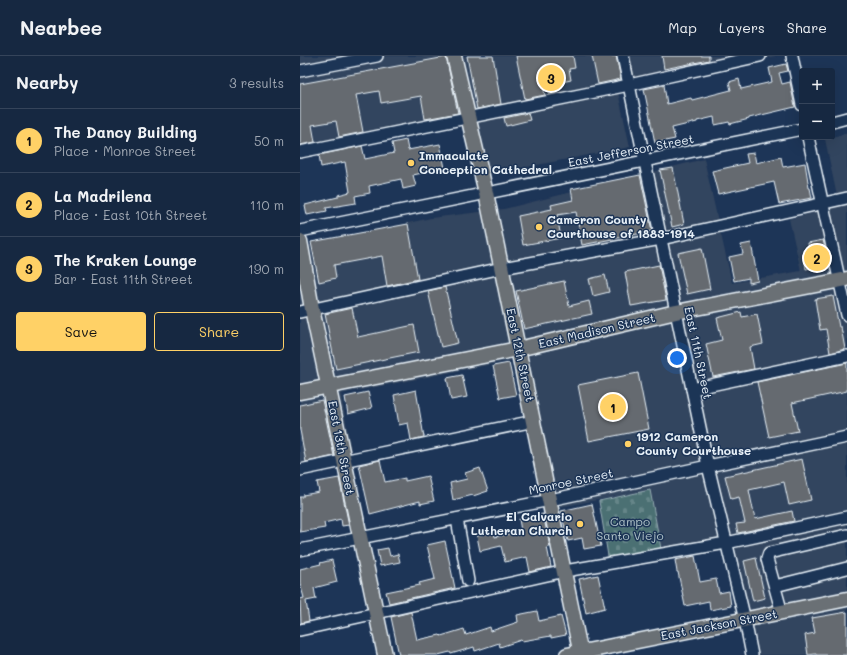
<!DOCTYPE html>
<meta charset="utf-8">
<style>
:root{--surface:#162841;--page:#1f3048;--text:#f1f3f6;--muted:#9ea6b1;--line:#35445a;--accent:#ffd166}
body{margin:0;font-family:Mali,sans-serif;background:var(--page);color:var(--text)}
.controls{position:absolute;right:12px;top:12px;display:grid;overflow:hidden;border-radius:4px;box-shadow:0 4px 16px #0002}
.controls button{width:36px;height:36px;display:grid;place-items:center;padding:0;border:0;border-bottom:1px solid var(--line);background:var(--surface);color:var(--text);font:20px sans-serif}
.you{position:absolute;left:377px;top:302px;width:14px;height:14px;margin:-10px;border:3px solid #fff;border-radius:50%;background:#1a73e8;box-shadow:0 0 0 6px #1a73e833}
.badge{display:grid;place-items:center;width:26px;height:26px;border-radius:50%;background:var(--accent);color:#111;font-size:13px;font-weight:700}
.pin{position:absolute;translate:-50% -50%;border:2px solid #fff;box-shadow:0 1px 4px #0006}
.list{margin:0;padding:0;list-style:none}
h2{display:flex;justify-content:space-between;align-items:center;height:52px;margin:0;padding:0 16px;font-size:17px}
h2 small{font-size:13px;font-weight:400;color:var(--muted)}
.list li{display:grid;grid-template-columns:26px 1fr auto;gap:12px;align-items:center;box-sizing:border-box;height:64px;padding:0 16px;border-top:1px solid var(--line)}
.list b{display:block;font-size:15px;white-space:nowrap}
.list p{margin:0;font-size:13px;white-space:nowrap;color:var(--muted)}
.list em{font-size:13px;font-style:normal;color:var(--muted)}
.actions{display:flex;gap:8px;padding:12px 16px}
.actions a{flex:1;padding:9px 0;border:1px solid var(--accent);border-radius:4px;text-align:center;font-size:14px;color:var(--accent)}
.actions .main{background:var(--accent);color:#111}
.map{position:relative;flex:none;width:547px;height:599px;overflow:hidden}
header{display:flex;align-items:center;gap:24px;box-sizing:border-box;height:56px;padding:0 20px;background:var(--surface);border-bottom:1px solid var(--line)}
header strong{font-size:19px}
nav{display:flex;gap:22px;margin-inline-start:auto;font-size:14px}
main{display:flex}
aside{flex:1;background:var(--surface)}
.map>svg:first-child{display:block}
</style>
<header>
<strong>Nearbee</strong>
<nav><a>Map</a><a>Layers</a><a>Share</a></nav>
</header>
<main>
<aside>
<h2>Nearby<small>3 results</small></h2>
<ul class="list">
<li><span class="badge">1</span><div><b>The Dancy Building</b><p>Place · Monroe Street</p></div><em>50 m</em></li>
<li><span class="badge">2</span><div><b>La Madrilena</b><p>Place · East 10th Street</p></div><em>110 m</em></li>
<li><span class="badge">3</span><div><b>The Kraken Lounge</b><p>Bar · East 11th Street</p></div><em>190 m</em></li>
</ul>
<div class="actions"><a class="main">Save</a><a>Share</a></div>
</aside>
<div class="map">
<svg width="547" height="599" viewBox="0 0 547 599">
<defs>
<pattern id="cemetery-stones" width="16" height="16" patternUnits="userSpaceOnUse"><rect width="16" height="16" fill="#4b7073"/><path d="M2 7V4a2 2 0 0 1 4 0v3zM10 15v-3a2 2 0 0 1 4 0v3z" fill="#658588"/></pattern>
</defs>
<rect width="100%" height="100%" fill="#1d3557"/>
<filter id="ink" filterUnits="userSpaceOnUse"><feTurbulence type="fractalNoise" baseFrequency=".025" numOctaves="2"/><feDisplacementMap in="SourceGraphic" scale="8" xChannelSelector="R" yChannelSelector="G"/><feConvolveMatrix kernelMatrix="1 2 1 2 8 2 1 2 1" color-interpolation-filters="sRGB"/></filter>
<g filter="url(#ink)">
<g fill="#33455e">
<path d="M0,0H476L318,36L330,91L175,121L164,64L0,95Z"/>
<path d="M547,77V599H457L435,491L363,503L350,434L260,451L224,302L41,338L52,399L0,409V191L131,162L204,153L404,103L432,227L501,215L489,163L539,150L525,83Z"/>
</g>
<path fill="url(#cemetery-stones)" stroke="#9ab0b6" d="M350,434L361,493L309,506L299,445Z"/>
<g fill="#656b70" stroke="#e8f1f8">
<path d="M167,0H193L201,48L177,53Z"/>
<path d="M216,0H273L275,12L269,13L271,24L243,30L245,39L225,43Z"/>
<path d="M292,0H316L321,23L298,28Z"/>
<path d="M362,0H409V4L364,13Z"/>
<path d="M146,1L158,57L125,63L121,40L81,47L79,35L56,39L63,76L39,81L36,65L12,69L15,86L0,89V28Z"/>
<path d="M486,8L488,15L479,17L482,28L490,26L495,51L449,62V63L430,68L429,66L415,69L414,61L397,65V66L372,72L375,83L355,87L344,33L364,29L367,48L391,42L392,44L431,34L429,26L439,23L441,33L472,26L469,12Z"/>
<path d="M228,57L230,64L206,70L204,62Z"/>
<path d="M106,84L108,94L140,88L145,112L113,119L116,130L103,133L101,123L69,130L70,137L55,140L56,147L26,152L27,155L7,159L5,149L38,141V139L50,136L45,106L21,111L19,99L62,90L65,103L94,97L92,87Z"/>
<path d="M454,97L456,107L481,101L483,111L505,107L509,132H510L512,142L479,148L474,126L418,138L412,115L448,107L446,98Z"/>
<path d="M373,112L384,168L372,171L360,114Z"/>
<path d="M340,119L352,175L282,189L276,156L257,159L261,182L223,189L218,160L252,153L251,149L273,144L271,133Z"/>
<path d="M108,168L118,223L87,230L82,200L34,209L36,222L19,226L11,186Z"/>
<path d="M523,184L529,208L506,213L503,195L509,194L508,187Z"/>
<path d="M451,187L458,225L449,227V222L434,225L429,201L443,198L441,189Z"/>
<path d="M402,192L410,233L387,238L378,197Z"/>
<path d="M359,209L366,244L331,250L325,216Z"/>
<path d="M305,219L309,236L293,240L289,223Z"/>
<path d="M264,225L269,250L289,245L292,258L224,273L216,235Z"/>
<path d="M145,231L158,287L141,291L128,235Z"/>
<path d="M533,240L539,271H541L545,293L530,297L526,273L520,274L515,243Z"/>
<path d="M52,252L58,281L114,269L119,296L36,313L25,258Z"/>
<path d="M441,256L442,261L457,258L463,288L450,291L454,313L413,321L406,288L422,284L417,262Z"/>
<path d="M209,307L216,339L200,342L193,310Z"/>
<path d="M547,307V335L492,347L498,375L469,381L457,326Z"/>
<path d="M338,317L349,373L289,385L278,329Z"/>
<path d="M162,319L167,341L151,344L147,322Z"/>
<path d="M116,334L124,381L111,384L108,367L99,369L94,339Z"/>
<path d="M68,336L72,352L48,358L45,341Z"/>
<path d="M22,344L34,400L6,406L0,374V349Z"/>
<path d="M502,403L511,444L489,449L484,426L449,434L455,463L492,455L494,465L438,477L436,468L445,467L439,441L431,443L425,420Z"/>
<path d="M80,404L85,426L105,422V425L128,420L134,445L120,448V445L70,458L59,409Z"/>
<path d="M180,412L188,435L173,440V439L153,444L150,427L167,423L165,417Z"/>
<path d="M39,422L49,469L42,470L41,463L24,467L25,472L0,476V441H3V439L19,436L17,426Z"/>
<path d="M292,448L301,490L284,493L282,482L268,485L261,455Z"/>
<path d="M243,458L250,491H247L251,511L230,516L227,501L205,506L201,490L180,495L177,480L194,475L195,481L221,475L219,463Z"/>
<path d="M145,485L155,532L89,547L86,536L120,529L119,527L135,523L127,489Z"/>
<path d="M88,492L90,500L98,498L100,506L80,510L77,494Z"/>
<path d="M395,500L400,526L416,523L419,537L429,535L431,550L410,554L409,545L385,550L378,516H377L375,504Z"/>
<path d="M456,502L465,542L453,545L444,505Z"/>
<path d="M32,504L37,526L14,532L16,543L6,545L9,565L1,567L0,543L4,542L0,527V513L21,508L20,507Z"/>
<path d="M298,519L305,552L286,557L279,523Z"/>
<path d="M237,555L239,565L261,560L266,579L251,582V580L222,585L221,584L200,591L199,587L175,595L174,591L151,598L150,596L138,599H99L91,561L111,556L117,584L140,579L141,580L164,573L166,579L190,571L191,575L218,566L217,559Z"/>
<path d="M547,556V599H516V598L508,599L505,579L515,577L512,562Z"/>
</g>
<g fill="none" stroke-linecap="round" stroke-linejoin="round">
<defs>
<g id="minor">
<path d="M323,0L408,410L445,564L452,599"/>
<path d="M492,0L502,49"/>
<path d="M0,15L77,0"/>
<path d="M532,66L547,62"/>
<path d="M508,81L547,259"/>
<path d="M0,96L329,29L460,0"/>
<path d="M0,175L502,73"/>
<path d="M0,256L202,212L361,183L547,142"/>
<path d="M392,333L547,300"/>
<path d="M0,414L234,365"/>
<path d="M157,463L168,525"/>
<path d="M0,494L250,444L408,410L547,381"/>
<path d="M475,530L547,512"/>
<path d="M482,557L467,503L469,497L547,479"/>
<path d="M0,574L265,515L426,487L547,461"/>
</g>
<g id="major">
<path d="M154,0L186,137L281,599"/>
<path d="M0,185L12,253L85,599"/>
<path d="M0,336L218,293L376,256L547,223"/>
<path d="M267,599L547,543"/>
</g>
</defs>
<use href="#minor" stroke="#e8f1f8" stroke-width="14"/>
<use href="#major" stroke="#e8f1f8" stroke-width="17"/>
<use href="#minor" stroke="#1d3557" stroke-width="11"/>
<use href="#major" stroke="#6b7074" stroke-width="14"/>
</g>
</g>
<g fill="#ffd166" stroke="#1d3557" stroke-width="1.5">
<circle cx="111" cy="107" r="4"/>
<circle cx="239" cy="171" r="4"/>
<circle cx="328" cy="388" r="4"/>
<circle cx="280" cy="468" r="4"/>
</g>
<g text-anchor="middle" stroke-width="3" stroke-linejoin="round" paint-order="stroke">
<g font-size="12" fill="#e8f1f8" stroke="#1d3557">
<text transform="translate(331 95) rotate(-11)" y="4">East Jefferson Street</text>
<text transform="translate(297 275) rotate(-13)" y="4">East Madison Street</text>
<text transform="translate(398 297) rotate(78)" y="4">East 11th Street</text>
<text transform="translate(220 299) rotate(78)" y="4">East 12th Street</text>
<text transform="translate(41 392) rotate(79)" y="4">East 13th Street</text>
<text transform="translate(271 426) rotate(-12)" y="4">Monroe Street</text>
<text transform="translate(419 569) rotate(-11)" y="4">East Jackson Street</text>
</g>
<g font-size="12" font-weight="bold" fill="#e8f1f8" stroke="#1d3557" text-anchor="start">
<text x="119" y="104">Immaculate<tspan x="119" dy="14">Conception Cathedral</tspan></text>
<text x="247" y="168">Cameron County<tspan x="247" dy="14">Courthouse of 1883-1914</tspan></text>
<text x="336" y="385">1912 Cameron<tspan x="336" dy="14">County Courthouse</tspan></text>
<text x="272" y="465" text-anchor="end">El Calvario<tspan x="272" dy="14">Lutheran Church</tspan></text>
</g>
<g font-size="12" fill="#b1c4c9" stroke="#1d3557">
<text x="330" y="470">Campo<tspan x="330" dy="14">Santo Viejo</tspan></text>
</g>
</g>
</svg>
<div class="controls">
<button>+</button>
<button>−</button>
</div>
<div class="you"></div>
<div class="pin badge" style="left:313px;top:351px">1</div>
<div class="pin badge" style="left:517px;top:202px">2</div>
<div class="pin badge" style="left:251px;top:22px">3</div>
</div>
</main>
